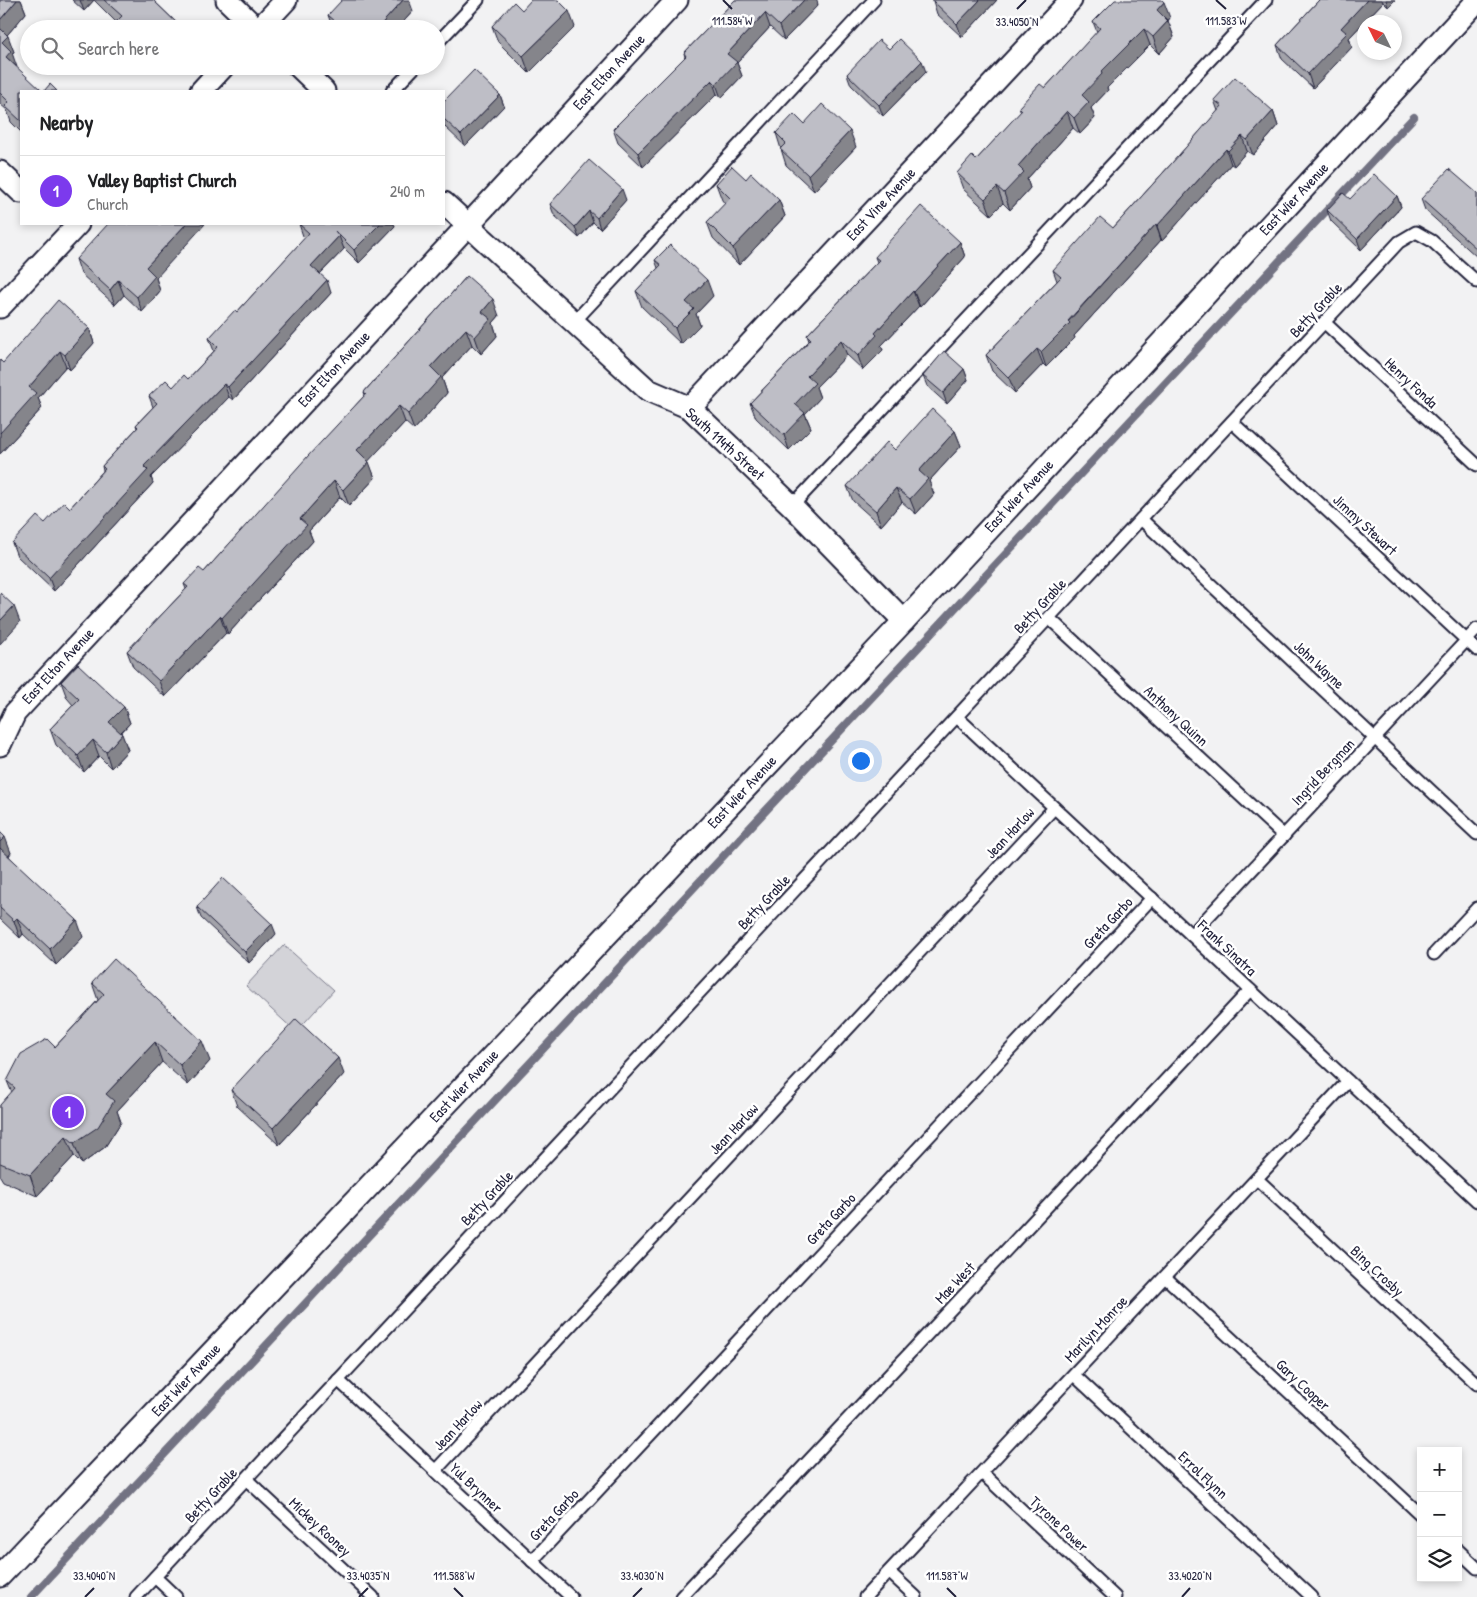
<!DOCTYPE html>
<meta charset="utf-8">
<style>
:root{--surface:#fff;--page:#f6f6f6;--text:#202124;--muted:#757577;--line:#e0e0e0;--accent:#7c3aed}
body{margin:0;font-family:"Patrick Hand",sans-serif;background:var(--page);color:var(--text)}
.controls{position:absolute;right:15px;bottom:15px;display:grid;overflow:hidden;border-radius:0px;box-shadow:0 2px 8px #0003}
.controls button{width:45px;height:45px;display:grid;place-items:center;padding:0;border:0;border-bottom:1px solid var(--line);background:var(--surface);color:var(--text);font:25px sans-serif}
.compass{position:absolute;left:1357px;top:15px;width:45px;height:45px;border-radius:50%;background:var(--surface);box-shadow:0 2px 8px #0003;rotate:313deg}
.you{position:absolute;left:860px;top:760px;width:18px;height:18px;margin:-12px;border:4px solid #fff;border-radius:50%;background:#1a73e8;box-shadow:0 0 0 8px #1a73e833}
.badge{display:grid;place-items:center;width:32px;height:32px;border-radius:50%;background:var(--accent);color:#fff;font-size:16px;font-weight:700}
.pin{position:absolute;translate:-50% -50%;border:2px solid #fff;box-shadow:0 1px 5px #0006}
.list{margin:0;padding:0;list-style:none}
h2{display:flex;justify-content:space-between;align-items:center;height:65px;margin:0;padding:0 20px;font-size:21px}
h2 small{font-size:16px;font-weight:400;color:var(--muted)}
.list li{display:grid;grid-template-columns:32px 1fr auto;gap:15px;align-items:center;box-sizing:border-box;height:70px;padding:0 20px;border-top:1px solid var(--line)}
.list b{display:block;font-size:19px;white-space:nowrap}
.list p{margin:0;font-size:16px;white-space:nowrap;color:var(--muted)}
.list em{font-size:16px;font-style:normal;color:var(--muted)}
.icon{flex:none;width:28px;height:28px;fill:none;stroke:currentColor;stroke-width:2;stroke-linecap:round;stroke-linejoin:round}
.map{position:relative;flex:none;width:1477px;height:1597px;overflow:hidden}
.search{position:absolute;background:var(--surface);box-shadow:0 2px 8px #0003;left:20px;top:20px;width:425px;height:55px;display:flex;align-items:center;gap:12px;box-sizing:border-box;padding:0 18px;border-radius:28px;color:var(--muted);font-size:19px}
.panel{position:absolute;background:var(--surface);box-shadow:0 2px 8px #0003;left:20px;top:90px;width:425px;height:135px;border-radius:0px}
.map>svg:first-child{display:block}
</style>
<div class="map">
<svg width="1477" height="1597" viewBox="0 0 1477 1597">
<rect width="100%" height="100%" fill="#f2f2f3"/>
<filter id="ink" filterUnits="userSpaceOnUse"><feTurbulence type="fractalNoise" baseFrequency=".02" numOctaves="2"/><feDisplacementMap in="SourceGraphic" scale="10" xChannelSelector="R" yChannelSelector="G"/><feConvolveMatrix kernelMatrix="1 2 1 2 8 2 1 2 1" color-interpolation-filters="sRGB"/></filter>
<g filter="url(#ink)">
<path fill="#d3d3d8" stroke="#7a7a8a" d="M284,945L334,990L296,1032L246,986Z"/>
<g fill="none" stroke-linecap="round" stroke-linejoin="round">
<path stroke="#727282" stroke-width="8" d="M31,1597L1414,117"/>
<defs>
<g id="service">
<path d="M436,44L478,0"/>
<path d="M392,91L416,66"/>
<path d="M574,322L874,0"/>
<path d="M1324,322L1477,465"/>
<path d="M1232,422L1477,650"/>
<path d="M792,506L1266,0"/>
<path d="M1141,519L1477,834"/>
<path d="M1049,618L1284,836"/>
<path d="M957,717L1477,1201"/>
<path d="M1191,935L1477,629"/>
<path d="M1434,954L1477,908"/>
<path d="M1257,1179L1477,1384"/>
<path d="M1165,1277L1421,1515"/>
<path d="M1074,1375L1312,1597"/>
<path d="M338,1380L571,1597"/>
<path d="M435,1471L1054,808"/>
<path d="M982,1473L1115,1597"/>
<path d="M246,1479L373,1597"/>
<path d="M1458,1550L1477,1568"/>
<path d="M532,1561L1152,898"/>
<path d="M889,1572L916,1597"/>
<path d="M155,1577L176,1597"/>
<path d="M136,1597L1399,242L1416,232L1432,241L1477,282"/>
<path d="M681,1597L1250,990"/>
<path d="M865,1597L1348,1081"/>
</g>
<g id="minor">
<path d="M227,0L257,29"/>
<path d="M259,29L286,0"/>
<path d="M298,66L324,91"/>
<path d="M201,91L224,66"/>
<path d="M0,172L21,192"/>
<path d="M444,203L648,390L690,408L792,506L904,621"/>
<path d="M0,307L78,224"/>
<path d="M690,408L1071,0"/>
<path d="M0,745L15,713L677,0"/>
<path d="M0,1576L904,621L1477,1"/>
</g>
</defs>
<use href="#service" stroke="#22223b" stroke-width="15"/>
<use href="#minor" stroke="#22223b" stroke-width="25"/>
<use href="#service" stroke="#fff" stroke-width="11"/>
<use href="#minor" stroke="#fff" stroke-width="21"/>
</g>
<g fill="#a3a3aa" stroke="#22223b">
<path d="M0,0H21L26,13L7,35L14,52L12,53L21,91V132L11,122L7,110L0,104Z"/>
<path d="M72,0H153L183,29H118L116,22L94,0L84,11Z"/>
<path d="M735,0L818,5L784,40L770,27L737,63L742,76L721,98L717,94L643,167L618,143L613,129L685,57L684,53Z"/>
<path d="M933,0H997L962,37L937,14L933,1Z"/>
<path d="M1319,0H1395L1388,7L1383,2L1349,38L1352,47L1313,88L1282,59L1277,45Z"/>
<path d="M522,10L575,27L529,73L498,42L492,26Z"/>
<path d="M413,11L397,29H333L328,15Z"/>
<path d="M1170,18L1168,21L1174,37L1159,54L1150,45L1107,88L1108,90L1091,108L1095,118L1080,134L1073,128L1027,179L1030,188L1010,210L1003,203L991,215L963,189L957,173L976,160L1021,112L1019,107L1045,88L1097,32L1093,22Z"/>
<path d="M889,49L926,72L883,116L851,85L847,74Z"/>
<path d="M500,95L504,106L465,146L444,126V101Z"/>
<path d="M1214,100L1273,111L1278,126L1253,155L1247,151L1234,166L1231,164L1162,241L1161,240L1074,336L1075,338L1046,367L1043,364L1015,393L992,371L986,355L1057,281L1053,270L1113,228L1172,163L1218,111Z"/>
<path d="M804,124L856,147L814,191L786,165L776,133Z"/>
<path d="M746,179L779,200L785,216L739,265L713,238L707,222L725,204L722,200L716,184Z"/>
<path d="M1477,193V257L1425,210L1421,199Z"/>
<path d="M1397,196L1401,207L1361,250L1331,221L1327,210L1350,199Z"/>
<path d="M626,200L600,229L593,222L579,238L554,215L550,204Z"/>
<path d="M299,224H394L395,226L359,263L344,248V249L320,274L331,293L233,400L229,397L151,477L153,483L54,591L17,556L12,543L70,508L103,471L102,466L137,428L136,425L153,407L149,396L173,387L188,379L214,351L209,338L237,312L305,238L303,236Z"/>
<path d="M960,242L965,257L920,307L919,306L881,346L883,350L863,370L847,355L816,387L820,398L805,414L811,428L789,450L756,418L750,403L809,341L807,335L877,262L875,257Z"/>
<path d="M76,259L156,278L160,291L142,312L124,295L115,305L81,274Z"/>
<path d="M655,260L713,296L696,314L700,325L681,344L642,307L636,291L658,268Z"/>
<path d="M467,276L499,316L493,323L497,336L481,354L472,345L442,378L447,393L414,430L405,422L368,461L375,478L349,506L340,497L309,531L313,541L228,634L226,633L165,697L133,667L127,651L186,589L184,584L204,572L365,395L364,392Z"/>
<path d="M89,328L94,343L70,370L66,366L38,398L42,408L0,454V360L3,363Z"/>
<path d="M964,369L968,380L947,404L927,386L923,376Z"/>
<path d="M955,431L961,446L929,481L934,494L916,514L902,502L881,526L853,501L847,486L895,450Z"/>
<path d="M61,682L124,707L130,723L121,733L128,750L111,768L99,756L84,772L56,745L50,729L73,705L67,698Z"/>
<path d="M0,832L11,853L9,856L83,937L56,965L23,934L20,938L0,919Z"/>
<path d="M197,907L276,934L249,963L201,918Z"/>
<path d="M92,983L210,1061L188,1085L162,1062L117,1111L121,1122L105,1147L82,1164L74,1156L37,1196L3,1181L0,1176V1105L12,1093L7,1081L55,1047L98,1000Z"/>
<path d="M344,1074L279,1145L237,1106L231,1090Z"/>
</g>
<g fill="#85858b" stroke="#22223b">
<path d="M17,0H21L26,13L2,41L0,35V20Z"/>
<path d="M80,0H94L84,11Z"/>
<path d="M403,0H409L413,11L397,29H377Z"/>
<path d="M804,0H817L818,5L784,40L779,26Z"/>
<path d="M980,0H997L962,37L957,24Z"/>
<path d="M1367,0H1382L1383,2L1349,38L1352,47L1313,88L1308,74L1341,28Z"/>
<path d="M1386,0H1395L1388,7Z"/>
<path d="M1164,2L1170,18L1163,26L1157,10Z"/>
<path d="M569,11L575,27L529,73L523,56Z"/>
<path d="M765,13L770,27L737,63L742,76L721,98L716,84L727,54Z"/>
<path d="M1168,21L1174,37L1159,54L1153,37Z"/>
<path d="M1144,29L1150,45L1107,88L1108,90L1091,108L1095,118L1080,134L1074,118L1082,95L1101,72Z"/>
<path d="M8,36L14,52L12,53L17,67L6,57L2,42Z"/>
<path d="M922,61L926,72L883,116L879,105Z"/>
<path d="M712,80L717,94L643,167L638,153Z"/>
<path d="M500,95L504,106L465,146L461,135Z"/>
<path d="M1067,111L1073,128L1027,179L1030,188L1010,210L1004,193L1018,166Z"/>
<path d="M1273,111L1278,126L1253,155L1247,140Z"/>
<path d="M850,131L856,147L814,191L808,175Z"/>
<path d="M1242,136L1247,151L1234,166L1228,151Z"/>
<path d="M1226,149L1231,164L1162,241L1157,226Z"/>
<path d="M997,187L1003,203L991,215L985,199Z"/>
<path d="M622,189L626,200L600,229L597,218Z"/>
<path d="M1397,196L1401,207L1361,250L1357,239Z"/>
<path d="M779,200L785,216L739,265L733,248Z"/>
<path d="M589,211L593,222L579,238L575,227Z"/>
<path d="M186,224H205L156,278L160,291L142,312L137,297L146,267Z"/>
<path d="M380,224H394L395,226L359,263L354,250Z"/>
<path d="M1156,224L1161,240L1074,336L1075,338L1046,367L1041,352Z"/>
<path d="M339,236L344,249L315,279L311,266Z"/>
<path d="M960,242L965,257L920,307L914,292Z"/>
<path d="M118,280L124,295L115,305L110,290Z"/>
<path d="M327,280L331,293L233,400L228,387Z"/>
<path d="M707,280L713,296L696,314L700,325L681,344L675,328L686,302Z"/>
<path d="M913,291L919,306L881,346L883,350L863,370L858,356L875,333Z"/>
<path d="M493,299L499,316L493,323L497,336L481,354L475,337L482,312Z"/>
<path d="M89,328L94,343L70,370L65,355Z"/>
<path d="M466,329L472,345L442,378L447,393L414,430L408,414L431,367Z"/>
<path d="M841,340L847,355L816,387L820,398L805,414L811,428L789,450L784,435L795,404L807,376Z"/>
<path d="M1037,349L1043,364L1015,393L1009,378Z"/>
<path d="M60,351L66,366L38,398L42,408L0,454V433L29,387Z"/>
<path d="M964,369L968,380L947,404L943,393Z"/>
<path d="M224,384L229,397L151,477L153,483L54,591L49,578L144,466Z"/>
<path d="M399,406L405,422L363,467L357,450Z"/>
<path d="M955,431L961,446L929,481L934,494L916,514L910,499L919,471Z"/>
<path d="M369,462L375,478L349,506L343,490Z"/>
<path d="M334,481L340,497L309,531L313,541L228,634L222,618L300,519Z"/>
<path d="M896,488L902,502L881,526L876,511Z"/>
<path d="M14,606L20,622L0,644V621Z"/>
<path d="M220,616L226,633L165,697L159,681Z"/>
<path d="M124,707L130,723L115,738L109,722Z"/>
<path d="M122,734L128,750L111,768L106,752Z"/>
<path d="M93,740L99,756L84,772L78,756Z"/>
<path d="M5,837L11,853L3,862L0,853V842Z"/>
<path d="M17,918L23,934L20,938L14,921Z"/>
<path d="M77,920L83,937L56,965L50,949Z"/>
<path d="M272,924L276,934L249,963L245,952Z"/>
<path d="M202,1041L210,1061L188,1085L180,1065Z"/>
<path d="M155,1042L162,1062L117,1111L121,1122L105,1147L82,1164L74,1143L106,1094Z"/>
<path d="M338,1058L344,1074L279,1145L273,1128Z"/>
<path d="M66,1136L74,1156L37,1196L30,1175Z"/>
</g>
<g fill="#bebec6" stroke="#22223b">
<path d="M0,0H17L0,20Z"/>
<path d="M104,0H153L183,29H123L116,22L122,16Z"/>
<path d="M342,0H403L377,29H344L328,15Z"/>
<path d="M531,0H558L569,11L523,56L492,26L514,2L522,10Z"/>
<path d="M735,0H804L779,26L765,13L727,54L737,62L716,84L712,80L638,153L613,129L686,56L684,53Z"/>
<path d="M933,0H980L957,24L933,1Z"/>
<path d="M1115,0H1162L1164,2L1157,10L1168,21L1153,37L1144,29L1101,72L1102,74L1082,95L1089,102L1074,118L1067,111L1018,166L1024,172L1004,193L997,187L985,199L957,173L972,156L976,160L1022,110L1019,107L1040,84L1045,88L1100,28L1093,22Z"/>
<path d="M1319,0H1367L1341,28L1347,33L1308,74L1277,45Z"/>
<path d="M0,28L8,36L2,42L11,51L6,57L42,91H21V121L5,106L9,102L0,93Z"/>
<path d="M899,39L922,61L879,105L847,74L879,40L889,49Z"/>
<path d="M474,70L500,95L461,135L444,119V101Z"/>
<path d="M1235,77L1273,111L1247,140L1242,136L1228,151L1226,149L1157,226L1156,224L1068,321L1070,323L1041,352L1037,349L1009,378L986,355L1061,277L1053,270L1100,217L1113,228L1172,163L1222,106L1214,100Z"/>
<path d="M50,84L57,91H44Z"/>
<path d="M822,104L850,131L808,175L780,149L786,143L776,133L794,114L804,124Z"/>
<path d="M589,160L622,189L597,218L589,211L575,227L550,204Z"/>
<path d="M732,166L746,179L751,173L779,200L733,248L707,222L730,198L716,184Z"/>
<path d="M1449,169L1477,193V249L1421,199Z"/>
<path d="M1374,174L1397,196L1357,239L1327,210L1343,193L1350,199Z"/>
<path d="M921,206L960,242L914,292L913,291L875,333L877,335L858,356L841,340L807,376L815,383L795,404L805,413L784,435L750,403L811,339L807,335L879,260L875,257Z"/>
<path d="M108,224H186L146,267L155,276L137,297L118,280L110,290L76,259Z"/>
<path d="M299,224H380L354,250L335,231L339,236L311,266L327,280L228,387L224,384L144,466L148,470L49,578L12,543L37,516L45,523L64,502L70,508L105,469L102,466L138,427L136,425L157,403L149,396L166,380L173,387L184,375L188,379L218,347L209,338L235,310L237,312L309,233Z"/>
<path d="M670,245L707,280L686,302L694,309L675,328L636,291L661,265L655,260Z"/>
<path d="M467,276L493,299L482,312L491,319L475,337L466,329L431,367L441,377L408,414L399,406L357,450L369,462L343,490L334,481L300,519L307,525L222,618L220,616L159,681L127,651L188,587L184,584L199,568L204,572L308,456L366,394L364,392Z"/>
<path d="M58,300L89,328L65,355L60,351L29,387L36,393L0,433V360L3,363Z"/>
<path d="M944,351L964,369L943,393L923,376Z"/>
<path d="M932,409L955,431L919,471L928,479L910,499L896,488L876,511L847,486L887,442L895,450Z"/>
<path d="M0,593L14,606L0,621Z"/>
<path d="M78,664L124,707L109,722L122,734L106,752L93,740L78,756L50,729L79,699L61,682Z"/>
<path d="M0,832L5,837L0,842Z"/>
<path d="M0,848L77,920L50,949L17,918L14,921L0,908Z"/>
<path d="M223,878L272,924L245,952L197,907Z"/>
<path d="M114,959L202,1041L180,1065L155,1042L106,1094L114,1101L98,1127L74,1143L66,1136L30,1175L0,1163V1105L15,1088L7,1081L21,1054L47,1039L55,1047L104,994L92,983Z"/>
<path d="M296,1019L338,1058L273,1128L231,1090Z"/>
</g>
</g>
<path fill="none" stroke="#22223b" stroke-width="2" d="M723,0L732,9M1216,0L1226,9M1017,9L1026,0M454,1588L463,1597M947,1588L956,1597M85,1597L94,1588M359,1597L368,1588M633,1597L642,1588M1182,1597L1190,1588"/>
<g text-anchor="middle" stroke-width="5" stroke-linejoin="round" paint-order="stroke">
<g font-size="15" fill="#22223b" stroke="#fff">
<text transform="translate(609 72) rotate(-47)" y="5">East Elton Avenue</text>
<text transform="translate(1294 199) rotate(-47)" y="5">East Wier Avenue</text>
<text transform="translate(881 204) rotate(-47)" y="5">East Vine Avenue</text>
<text transform="translate(1316 310) rotate(-47)" y="5">Betty Grable</text>
<text transform="translate(334 369) rotate(-47)" y="5">East Elton Avenue</text>
<text transform="translate(1411 383) rotate(43)" y="5">Henry Fonda</text>
<text transform="translate(725 444) rotate(42)" y="5">South 114th Street</text>
<text transform="translate(1019 496) rotate(-47)" y="5">East Wier Avenue</text>
<text transform="translate(1365 525) rotate(43)" y="5">Jimmy Stewart</text>
<text transform="translate(1040 606) rotate(-47)" y="5">Betty Grable</text>
<text transform="translate(1319 665) rotate(43)" y="5">John Wayne</text>
<text transform="translate(58 666) rotate(-47)" y="5">East Elton Avenue</text>
<text transform="translate(1176 716) rotate(43)" y="5">Anthony Quinn</text>
<text transform="translate(1323 772) rotate(-47)" y="5">Ingrid Bergman</text>
<text transform="translate(742 792) rotate(-47)" y="5">East Wier Avenue</text>
<text transform="translate(1010 833) rotate(-47)" y="5">Jean Harlow</text>
<text transform="translate(764 902) rotate(-47)" y="5">Betty Grable</text>
<text transform="translate(1108 923) rotate(-47)" y="5">Greta Garbo</text>
<text transform="translate(1227 948) rotate(43)" y="5">Frank Sinatra</text>
<text transform="translate(464 1086) rotate(-47)" y="5">East Wier Avenue</text>
<text transform="translate(734 1129) rotate(-47)" y="5">Jean Harlow</text>
<text transform="translate(487 1198) rotate(-47)" y="5">Betty Grable</text>
<text transform="translate(831 1219) rotate(-47)" y="5">Greta Garbo</text>
<text transform="translate(1377 1271) rotate(43)" y="5">Bing Crosby</text>
<text transform="translate(955 1283) rotate(-47)" y="5">Mae West</text>
<text transform="translate(1096 1329) rotate(-47)" y="5">Marilyn Monroe</text>
<text transform="translate(186 1380) rotate(-47)" y="5">East Wier Avenue</text>
<text transform="translate(1303 1385) rotate(43)" y="5">Gary Cooper</text>
<text transform="translate(458 1425) rotate(-47)" y="5">Jean Harlow</text>
<text transform="translate(1203 1475) rotate(43)" y="5">Errol Flynn</text>
<text transform="translate(476 1488) rotate(43)" y="5">Yul Brynner</text>
<text transform="translate(211 1495) rotate(-47)" y="5">Betty Grable</text>
<text transform="translate(554 1515) rotate(-47)" y="5">Greta Garbo</text>
<text transform="translate(1059 1524) rotate(43)" y="5">Tyrone Power</text>
<text transform="translate(320 1527) rotate(43)" y="5">Mickey Rooney</text>
</g>
</g>
<g font-size="12" text-anchor="middle" fill="#22223b" stroke="#fff" stroke-width="5" stroke-linejoin="round" paint-order="stroke">
<text x="732" y="25">111.584°W</text>
<text x="1226" y="25">111.583°W</text>
<text x="1017" y="26">33.4050°N</text>
<text x="94" y="1580">33.4040°N</text>
<text x="368" y="1580">33.4035°N</text>
<text x="642" y="1580">33.4030°N</text>
<text x="1190" y="1580">33.4020°N</text>
<text x="454" y="1580">111.588°W</text>
<text x="947" y="1580">111.587°W</text>
</g>
</svg>
<div class="controls">
<button>+</button>
<button>−</button>
<button><svg class="icon" aria-label="layers" viewBox="0 0 24 24"><path d="M12 4l9 5-9 5-9-5zM3 14l9 5 9-5"/></svg></button>
</div>
<svg class="compass" viewBox="-18 -18 36 36"><path d="M0-13l5 13h-10z" fill="#e53935"/><path d="M0 13l5-13h-10z" fill="#757577"/></svg>
<div class="you"></div>
<div class="pin badge" style="left:68px;top:1112px">1</div>
<div class="search"><svg class="icon" aria-label="search" viewBox="0 0 24 24"><circle cx="10" cy="10" r="6"/><path d="M15 15l6 6"/></svg>Search here</div>
<section class="panel">
<h2>Nearby<small></small></h2>
<ul class="list">
<li><span class="badge">1</span><div><b>Valley Baptist Church</b><p>Church</p></div><em>240 m</em></li>
</ul>
</section>
</div>
